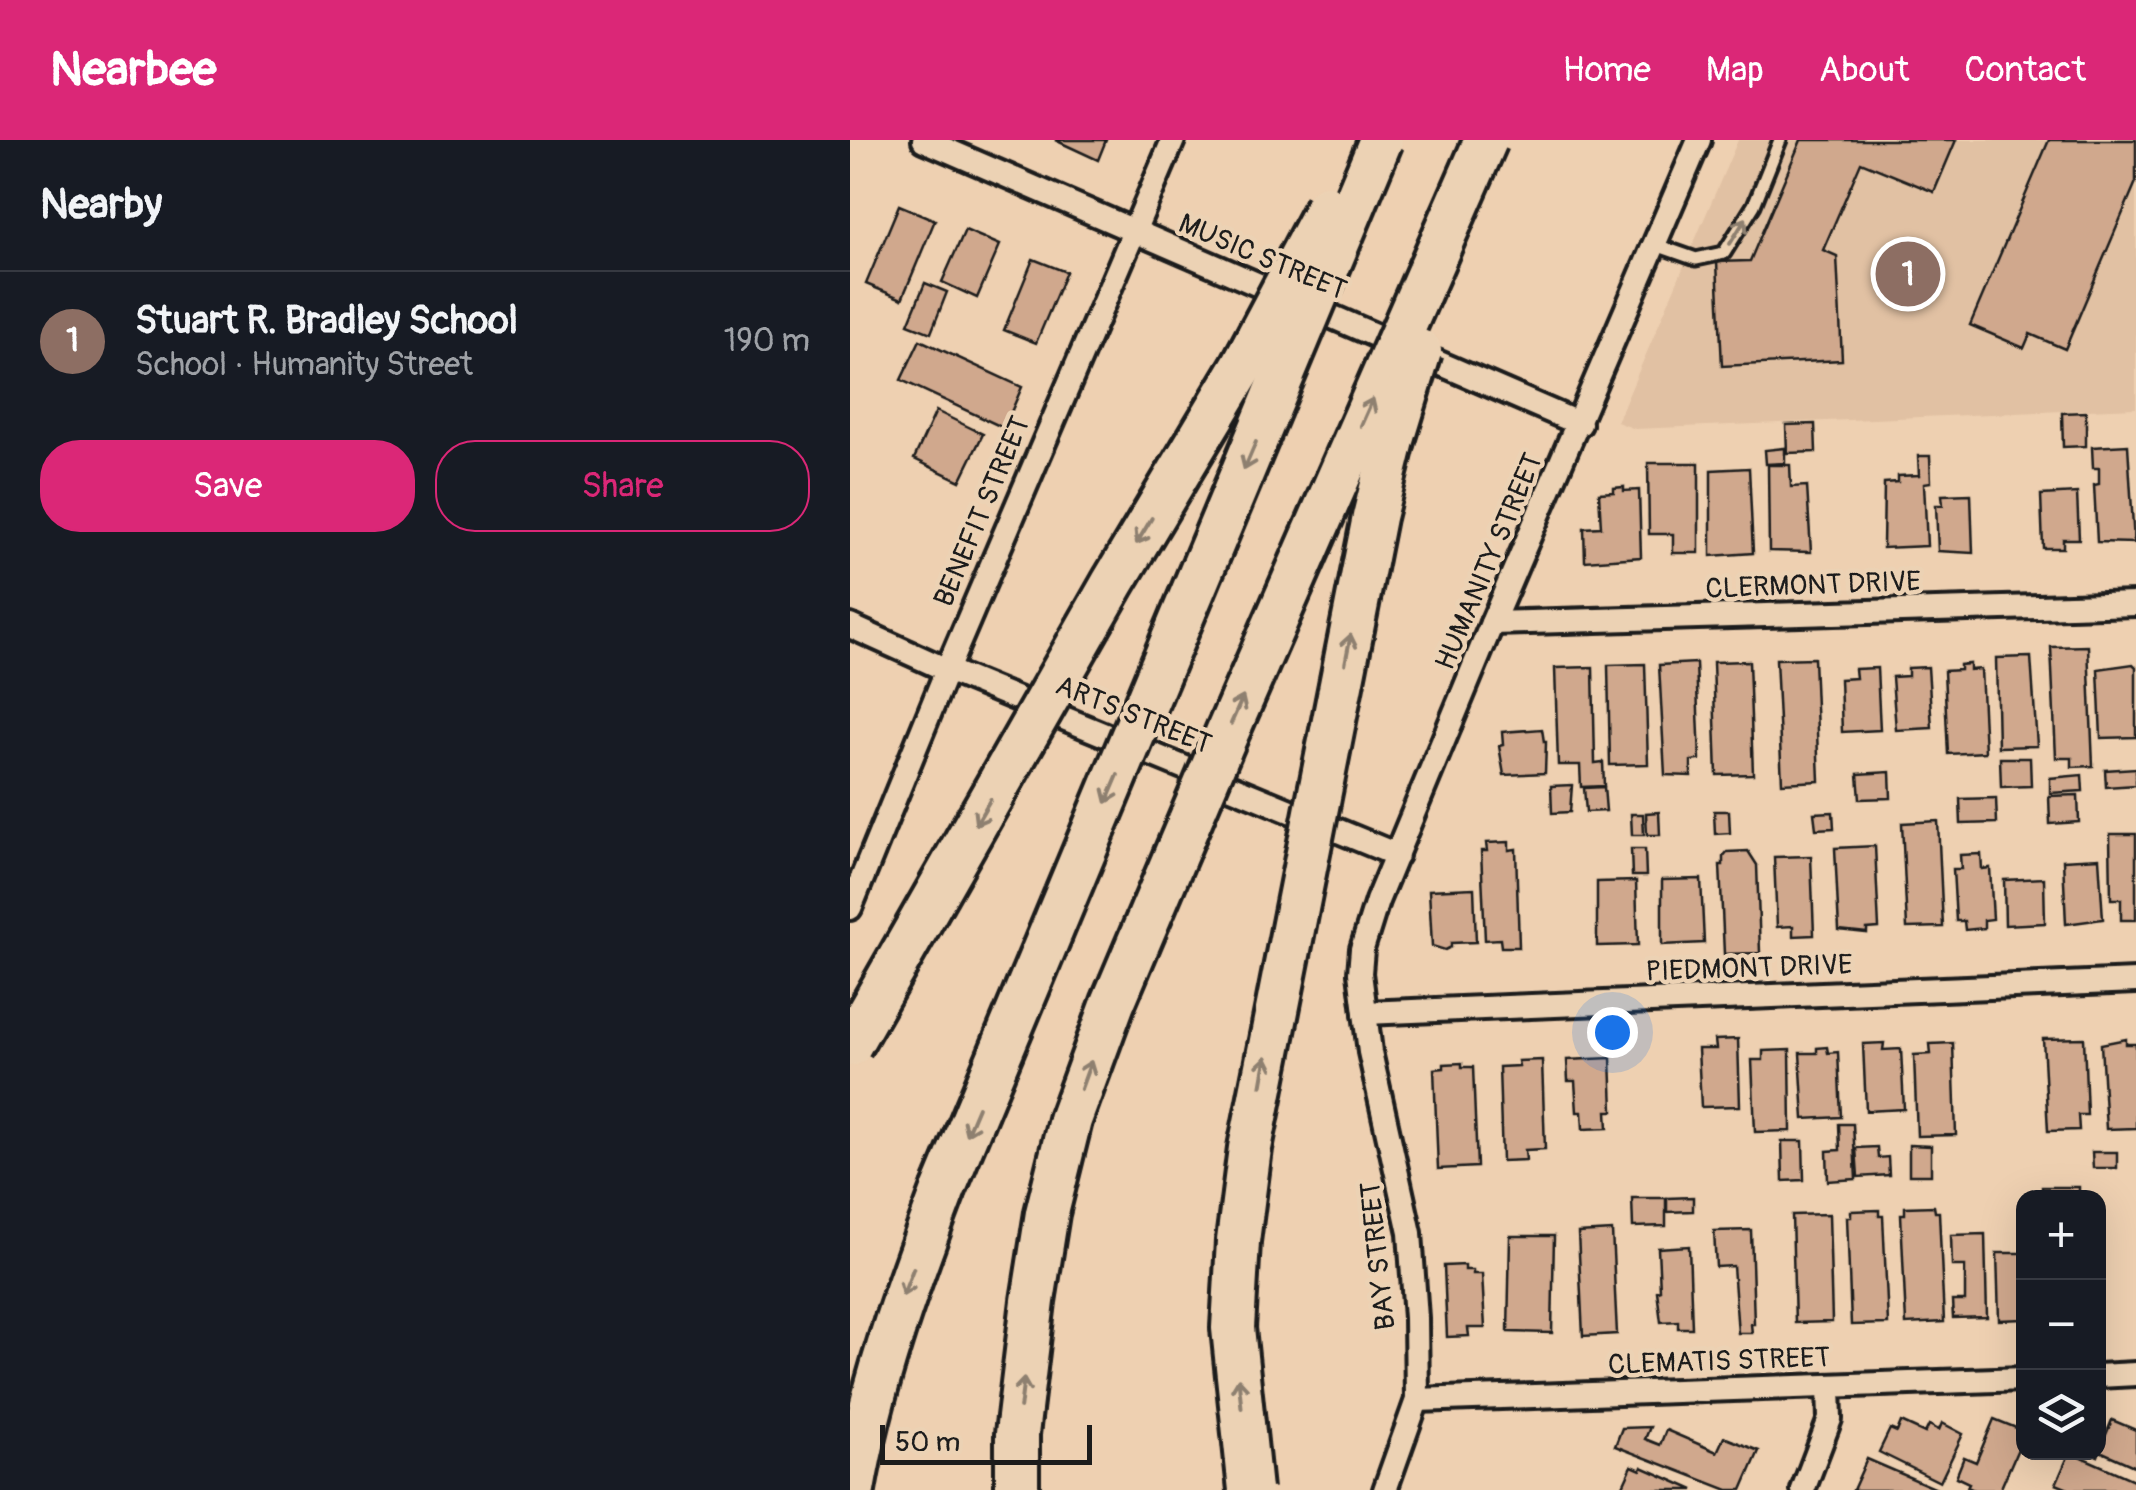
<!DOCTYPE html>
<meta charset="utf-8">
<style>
:root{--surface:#171b24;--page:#20242c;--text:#f1f3f6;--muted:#9ea1a6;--line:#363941;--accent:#db2777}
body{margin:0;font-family:Pangolin,sans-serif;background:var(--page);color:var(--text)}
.controls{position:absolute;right:30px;bottom:30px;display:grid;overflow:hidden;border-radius:20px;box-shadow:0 10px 40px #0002}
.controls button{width:90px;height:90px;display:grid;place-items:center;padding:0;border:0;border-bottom:2px solid var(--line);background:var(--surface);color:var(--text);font:50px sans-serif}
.scale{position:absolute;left:30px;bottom:25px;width:212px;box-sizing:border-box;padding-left:10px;border:5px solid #1c1c1c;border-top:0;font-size:28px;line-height:35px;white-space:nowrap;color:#1c1c1c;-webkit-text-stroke:8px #ecd2b4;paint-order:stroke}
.you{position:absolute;left:762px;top:892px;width:35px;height:35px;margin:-25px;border:8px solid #fff;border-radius:50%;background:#1a73e8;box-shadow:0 0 0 15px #1a73e833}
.badge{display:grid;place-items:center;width:65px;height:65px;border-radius:50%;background:var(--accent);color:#fff;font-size:32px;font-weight:700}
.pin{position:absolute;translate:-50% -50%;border:5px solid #fff;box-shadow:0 2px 10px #0006}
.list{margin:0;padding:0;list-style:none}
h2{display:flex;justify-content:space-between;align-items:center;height:130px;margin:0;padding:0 40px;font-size:42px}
h2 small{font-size:32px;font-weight:400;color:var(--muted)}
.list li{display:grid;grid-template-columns:65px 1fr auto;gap:30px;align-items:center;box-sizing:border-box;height:140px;padding:0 40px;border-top:2px solid var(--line)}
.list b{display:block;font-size:38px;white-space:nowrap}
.list p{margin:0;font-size:32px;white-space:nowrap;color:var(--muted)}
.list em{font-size:32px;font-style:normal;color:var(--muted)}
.actions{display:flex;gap:20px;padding:30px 40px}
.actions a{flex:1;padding:22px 0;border:2px solid var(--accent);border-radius:40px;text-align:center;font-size:35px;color:var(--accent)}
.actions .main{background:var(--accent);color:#fff}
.icon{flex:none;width:55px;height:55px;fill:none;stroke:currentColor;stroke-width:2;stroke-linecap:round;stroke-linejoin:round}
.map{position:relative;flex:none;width:1286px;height:1350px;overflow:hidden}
header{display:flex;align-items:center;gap:60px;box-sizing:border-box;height:140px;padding:0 50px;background:var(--accent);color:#fff}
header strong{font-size:48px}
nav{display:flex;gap:55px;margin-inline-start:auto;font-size:35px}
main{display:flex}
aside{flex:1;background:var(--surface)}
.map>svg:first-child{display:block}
</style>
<header>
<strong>Nearbee</strong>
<nav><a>Home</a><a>Map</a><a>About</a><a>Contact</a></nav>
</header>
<main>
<aside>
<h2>Nearby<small></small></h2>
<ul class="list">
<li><span class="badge" style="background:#8d6e63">1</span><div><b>Stuart R. Bradley School</b><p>School · Humanity Street</p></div><em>190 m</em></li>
</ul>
<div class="actions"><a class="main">Save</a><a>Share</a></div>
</aside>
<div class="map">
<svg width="1286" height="1350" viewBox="0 0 1286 1350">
<rect width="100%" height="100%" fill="#eed0b1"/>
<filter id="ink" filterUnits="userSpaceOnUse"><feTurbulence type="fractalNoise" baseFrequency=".01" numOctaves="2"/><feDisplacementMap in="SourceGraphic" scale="20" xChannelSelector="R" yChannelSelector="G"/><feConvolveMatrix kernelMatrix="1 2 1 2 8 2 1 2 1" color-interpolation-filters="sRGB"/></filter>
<g filter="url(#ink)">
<path fill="#e1c1a3" d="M888,0H1286V268L785,289L767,282Z"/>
<g fill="#d0a88d" stroke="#1c1c1c" stroke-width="2.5">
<path d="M205,0H256L248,20Z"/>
<path d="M951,0H1106L1084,52L1011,22L973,110L987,116L992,220L872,226L867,122L900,121Z"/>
<path d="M1199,0H1286V42L1215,209L1180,194L1174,208L1120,185Z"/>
<path d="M49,65L85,80L52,159L16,144Z"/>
<path d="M115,90L150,105L127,158L92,142Z"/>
<path d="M183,119L216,132L186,203L154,190Z"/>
<path d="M75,143L97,152L81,193L58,184Z"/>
<path d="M70,200L172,247L154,288L51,240Z"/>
<path d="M86,271L133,294L110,341L64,319Z"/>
<path d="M1236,272V306L1213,307L1212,273Z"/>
<path d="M965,284L966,312L937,313L936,285Z"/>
<path d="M1278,305L1284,403L1247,402L1244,345L1249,344V328H1243L1242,307Z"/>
<path d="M935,308V323L916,324L915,310Z"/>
<path d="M1068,316H1080L1081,342L1074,343L1077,406L1033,408L1034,343L1048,342V336L1069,335Z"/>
<path d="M798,323H849V413H823V394H799Z"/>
<path d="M918,325H940L941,347L957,346L961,412L919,411Z"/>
<path d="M899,328L903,413L861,416V330Z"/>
<path d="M774,347V351L789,350L791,417L735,421L734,388L751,387L749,353L764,352V348Z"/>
<path d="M1227,353L1229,399H1213V408H1193L1191,355Z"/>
<path d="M1121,354L1123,413L1088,411L1086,365H1093L1092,355Z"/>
<path d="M1238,506L1243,626L1222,627V618H1206L1201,507Z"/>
<path d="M1181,517L1187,606L1148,607L1146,518Z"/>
<path d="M964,518L969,641L932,643L926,519Z"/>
<path d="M899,521L903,634L867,635L863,522Z"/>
<path d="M846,523L850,620L841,621V636L815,635L809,525Z"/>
<path d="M795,524L798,624L760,625L758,525Z"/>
<path d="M1120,524V530L1131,529L1135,612L1098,614L1094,531L1110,530V525Z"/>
<path d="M1283,524L1286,527V597L1251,598L1248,529Z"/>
<path d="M743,527L745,623L753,622L754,646L731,647L730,625H708L705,528Z"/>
<path d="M1078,527L1082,588L1046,590L1042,537L1058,536V528Z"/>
<path d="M1027,528L1030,590L992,592L990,539L1006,538L1005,529Z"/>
<path d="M692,589L694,602H696L695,633L654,635L649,606L653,605L652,592Z"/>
<path d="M1150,618H1180L1181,646L1151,647Z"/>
<path d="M1286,628V645L1256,647L1255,630Z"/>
<path d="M1040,632L1041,658L1010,659L1008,634Z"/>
<path d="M1232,635L1233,651L1200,653V638Z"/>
<path d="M722,645L720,672L702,673L701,646Z"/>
<path d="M754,647L756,671L736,672L734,648Z"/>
<path d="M1228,655L1229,682L1200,684L1199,656Z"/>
<path d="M1146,658L1147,683L1111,684L1110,659Z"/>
<path d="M864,671H879L880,693L865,694Z"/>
<path d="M809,672L810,695H797L796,673Z"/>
<path d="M983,672L984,688L966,689L964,673Z"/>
<path d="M781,674H793L794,695H782Z"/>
<path d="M1088,681L1093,787L1057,788L1052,683Z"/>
<path d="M1260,694H1286V780H1271V759H1261Z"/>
<path d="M659,702V710L666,709L669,807H651L650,799L635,800L631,711H637L636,703Z"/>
<path d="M1025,706L1029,788L1017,789V793L989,790L985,708Z"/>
<path d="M781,709H795L796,736H782Z"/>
<path d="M898,711L907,725L910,813L874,814L870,725H873V717L877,712Z"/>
<path d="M1131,714L1132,729L1140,728L1143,779L1134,780V788L1115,790L1114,781H1106L1103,729H1111L1110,715Z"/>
<path d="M961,716L964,795L943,796V786L927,787L924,717Z"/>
<path d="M1249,718L1253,779L1216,784L1213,720Z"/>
<path d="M1194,738L1195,783L1155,785L1154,740Z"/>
<path d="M851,739L854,803L812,805V740Z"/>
<path d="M786,741L788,805L747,806V742Z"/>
<path d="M624,748L626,802L601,803V807L595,810L582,806L579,750Z"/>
<path d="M1234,898L1237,975H1228L1229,990L1198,991L1193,899Z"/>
<path d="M888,899L890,966L851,967L848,909H866L865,900Z"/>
<path d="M1276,899V904H1286V988L1256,989L1251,904Z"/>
<path d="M1034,903L1033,910L1051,909L1054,969L1016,971L1013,904Z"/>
<path d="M1103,903L1106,995L1067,996L1064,915L1081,914L1080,904Z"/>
<path d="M977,907L978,913L988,912L991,977L954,979L950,913H967V908Z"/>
<path d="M940,910L941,991L905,992L902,920H913V911Z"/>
<path d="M761,918L763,971H757L758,988L733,989L732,972H727L725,941H718L717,920Z"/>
<path d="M692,920L695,1009L675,1010L676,1020L652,1021L649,927L669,926L668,921Z"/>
<path d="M612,923V927H623L627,1027L588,1029L584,929L594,928V924Z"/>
<path d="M989,984H1003L1006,1039L978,1041L977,1011L990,1010Z"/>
<path d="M932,1001H953L954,1040L933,1041Z"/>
<path d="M1059,1005L1081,1006V1035H1059Z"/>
<path d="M1027,1007L1028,1018L1038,1017L1039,1035L1008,1037L1006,1008Z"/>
<path d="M1242,1012H1267V1028H1243Z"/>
<rect x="1192" y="1047" width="37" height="11"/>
<path d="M843,1057V1071L817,1072V1058Z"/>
<path d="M782,1058H816V1086L783,1087Z"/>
<path d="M1084,1066L1085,1072H1089L1094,1182L1056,1184L1051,1074H1055V1067Z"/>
<path d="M1029,1070V1076H1033L1038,1184L1001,1185L997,1077H1001V1071Z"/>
<path d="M979,1074L982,1182L945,1183L942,1075Z"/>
<path d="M901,1090L904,1184H901L902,1193H888L883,1126L866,1127L864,1091Z"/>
<path d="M762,1091L767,1194L733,1196L728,1093Z"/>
<path d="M1135,1094L1137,1177L1103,1178L1102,1161H1115V1126H1102L1101,1095Z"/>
<path d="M660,1096H704L702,1193L658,1192Z"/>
<path d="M839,1106L842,1188H828V1181L811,1182L807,1151L810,1150L808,1108Z"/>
<path d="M1147,1113H1174V1179L1149,1180Z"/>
<path d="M615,1125V1130H623V1134H632L635,1188H618L619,1196L597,1197L594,1126Z"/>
<path d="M1144,1279L1174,1291V1295L1150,1350H1124L1117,1347L1119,1343L1106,1337L1114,1317L1126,1322Z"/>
<path d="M1262,1280L1286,1290V1327L1250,1311L1248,1316L1239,1312H1248V1294L1255,1297Z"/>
<path d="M1051,1282L1075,1293L1079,1285L1089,1290L1092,1283L1113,1294L1090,1342L1029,1312L1040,1289L1047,1292Z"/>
<path d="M800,1287L795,1299L810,1305L816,1290L867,1312L874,1297L909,1311L892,1350H878L765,1306L772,1288Z"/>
<path d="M1220,1312L1286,1341V1350H1221L1206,1344Z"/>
<path d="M1017,1319L1089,1350H1003Z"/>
<path d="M782,1326L791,1330L792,1327L844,1350H771Z"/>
</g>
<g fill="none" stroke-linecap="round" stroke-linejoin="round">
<defs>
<path id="service" d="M806,105L846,119L874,113L904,65L930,0"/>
<g id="minor">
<path d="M74,0L730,284"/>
<path d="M642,483L1286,464"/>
<path d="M0,486L97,530L547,715"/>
<path d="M0,768L97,530L323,0"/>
<path d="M515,873L1286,841"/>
<path d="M1248,1236L1286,1234"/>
<path d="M567,1260L1174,1239"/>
<path d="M535,1350L567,1260L566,1178L560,1093L520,912L510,833L512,809L527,761L642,483L849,0"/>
<path d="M953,1350L980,1279L979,1247"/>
</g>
<path id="motorway" d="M3,1350C21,1246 56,1149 93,1051"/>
</defs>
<use href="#service" stroke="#1c1c1c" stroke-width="19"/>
<use href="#minor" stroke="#1c1c1c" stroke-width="30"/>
<use href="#motorway" stroke="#1c1c1c" stroke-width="50"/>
<use href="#service" stroke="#ecd2b4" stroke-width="11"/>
<use href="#minor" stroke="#ecd2b4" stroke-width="22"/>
<use href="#motorway" stroke="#ecd2b4" stroke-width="42"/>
<defs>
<g id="motorway-bridge">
<path d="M0,905L263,443L392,227L477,67"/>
<path d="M93,1051L531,0"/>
<path d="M167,1350V1294L183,1161L197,1073L220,980L263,863L377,593L636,0"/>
<path d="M400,1350L383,1188L388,1101L400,1008L524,377L543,300L570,211"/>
</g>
</defs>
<use href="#motorway-bridge" stroke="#1c1c1c" stroke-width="50" stroke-linecap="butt"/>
<use href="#motorway-bridge" stroke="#ecd2b4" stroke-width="42"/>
</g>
<defs><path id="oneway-shaft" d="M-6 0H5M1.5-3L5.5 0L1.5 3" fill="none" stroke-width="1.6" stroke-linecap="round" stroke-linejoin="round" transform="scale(2.5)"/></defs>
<g stroke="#8e8070">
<use href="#oneway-shaft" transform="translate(888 91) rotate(-58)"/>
<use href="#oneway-shaft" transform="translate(517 272) rotate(-66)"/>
<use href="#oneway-shaft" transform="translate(400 316) rotate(113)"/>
<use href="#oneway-shaft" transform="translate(294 391) rotate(121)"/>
<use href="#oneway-shaft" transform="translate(498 509) rotate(-79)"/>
<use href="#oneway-shaft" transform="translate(387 570) rotate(-66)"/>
<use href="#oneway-shaft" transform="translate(262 649) rotate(113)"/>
<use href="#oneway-shaft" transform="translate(133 672) rotate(120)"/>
<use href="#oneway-shaft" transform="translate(414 931) rotate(-80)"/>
<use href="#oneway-shaft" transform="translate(236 935) rotate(-70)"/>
<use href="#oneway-shaft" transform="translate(122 981) rotate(113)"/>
<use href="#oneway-shaft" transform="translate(58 1142) rotate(111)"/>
<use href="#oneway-shaft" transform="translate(172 1253) rotate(-83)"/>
<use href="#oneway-shaft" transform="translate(390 1253) rotate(-96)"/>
</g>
</g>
<g text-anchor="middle" stroke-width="9" stroke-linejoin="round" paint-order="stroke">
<g font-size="28" fill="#1c1c1c" stroke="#ecd2b4">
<text transform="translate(413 116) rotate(23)" y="10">MUSIC STREET</text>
<text transform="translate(131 371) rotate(-67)" y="10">BENEFIT STREET</text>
<text transform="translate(638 421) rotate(-67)" y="10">HUMANITY STREET</text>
<text transform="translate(963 444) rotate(-2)" y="10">CLERMONT DRIVE</text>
<text transform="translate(284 574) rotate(22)" y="10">ARTS STREET</text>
<text transform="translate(899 827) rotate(-2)" y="10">PIEDMONT DRIVE</text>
<text transform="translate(527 1116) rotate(-96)" y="10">BAY STREET</text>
<text transform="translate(869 1220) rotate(-2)" y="10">CLEMATIS STREET</text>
</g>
</g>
</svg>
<div class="controls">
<button>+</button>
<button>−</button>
<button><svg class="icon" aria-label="layers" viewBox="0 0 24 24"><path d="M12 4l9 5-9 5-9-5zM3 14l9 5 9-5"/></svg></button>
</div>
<div class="scale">50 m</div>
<div class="you"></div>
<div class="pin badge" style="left:1058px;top:134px;background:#8d6e63">1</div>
</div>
</main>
